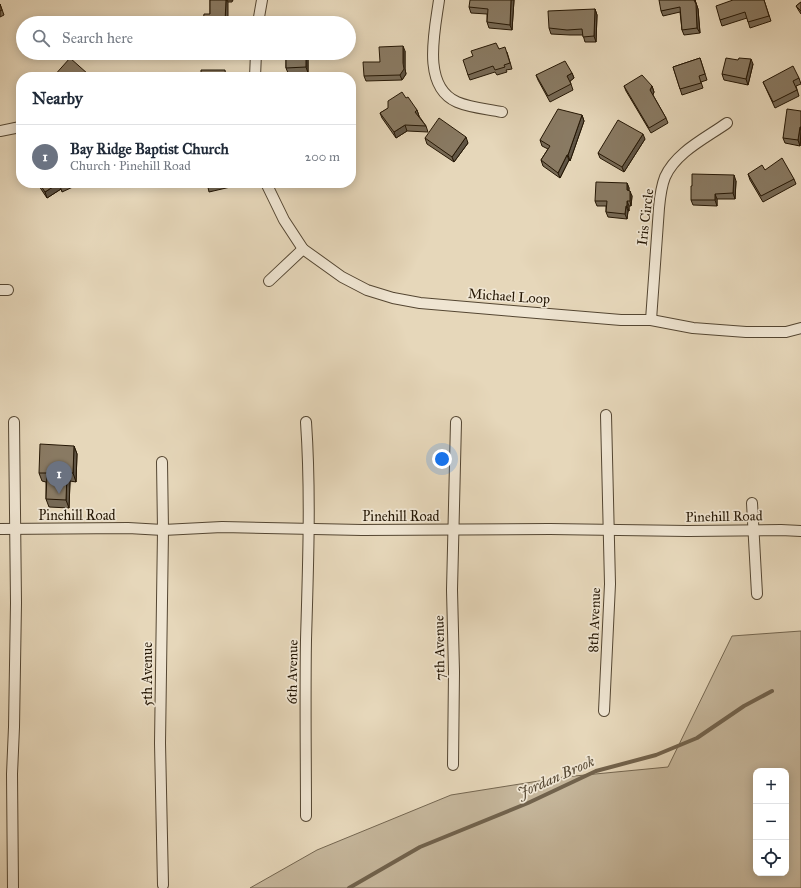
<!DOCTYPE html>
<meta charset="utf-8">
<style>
:root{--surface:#fff;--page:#f2f2f3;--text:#1f2937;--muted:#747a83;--line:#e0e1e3;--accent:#111827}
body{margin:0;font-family:"IM FELL Great Primer",serif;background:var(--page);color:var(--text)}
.controls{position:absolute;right:12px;bottom:12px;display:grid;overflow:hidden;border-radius:8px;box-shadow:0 2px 10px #0003}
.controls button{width:36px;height:36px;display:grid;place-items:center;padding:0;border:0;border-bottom:1px solid var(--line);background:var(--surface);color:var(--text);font:20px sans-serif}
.you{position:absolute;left:442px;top:459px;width:14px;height:14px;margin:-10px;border:3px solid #fff;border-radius:50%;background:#1a73e8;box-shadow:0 0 0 6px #1a73e833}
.badge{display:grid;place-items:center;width:26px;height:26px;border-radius:50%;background:var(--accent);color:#fff;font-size:13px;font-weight:700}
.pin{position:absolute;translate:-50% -33px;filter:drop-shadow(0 1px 2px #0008)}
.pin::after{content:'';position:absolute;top:21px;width:14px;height:12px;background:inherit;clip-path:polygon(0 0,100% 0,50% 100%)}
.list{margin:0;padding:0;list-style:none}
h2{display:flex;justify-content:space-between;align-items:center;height:52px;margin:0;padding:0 16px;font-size:17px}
h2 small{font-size:13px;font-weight:400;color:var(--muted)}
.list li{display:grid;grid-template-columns:26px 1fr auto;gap:12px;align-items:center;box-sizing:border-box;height:64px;padding:0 16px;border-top:1px solid var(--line)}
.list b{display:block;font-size:15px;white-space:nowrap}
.list p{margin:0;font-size:13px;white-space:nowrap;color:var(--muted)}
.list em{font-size:13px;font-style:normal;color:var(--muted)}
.icon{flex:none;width:22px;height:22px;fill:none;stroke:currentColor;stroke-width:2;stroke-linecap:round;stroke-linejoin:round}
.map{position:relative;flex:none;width:801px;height:888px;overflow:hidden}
.search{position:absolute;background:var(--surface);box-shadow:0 2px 10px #0003;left:16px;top:16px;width:340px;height:44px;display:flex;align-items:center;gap:10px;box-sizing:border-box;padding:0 14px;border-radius:22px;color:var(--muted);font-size:15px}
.panel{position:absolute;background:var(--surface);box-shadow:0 2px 10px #0003;left:16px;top:72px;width:340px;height:116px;border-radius:16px}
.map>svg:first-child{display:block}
</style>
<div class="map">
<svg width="801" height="888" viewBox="0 0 801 888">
<rect width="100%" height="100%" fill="#e6d7ba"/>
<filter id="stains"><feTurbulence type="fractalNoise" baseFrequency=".005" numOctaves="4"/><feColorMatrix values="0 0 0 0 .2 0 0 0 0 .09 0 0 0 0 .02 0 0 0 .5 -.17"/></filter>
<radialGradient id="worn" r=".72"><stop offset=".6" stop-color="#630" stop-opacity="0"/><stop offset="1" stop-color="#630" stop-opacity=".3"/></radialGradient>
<path fill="#c5b69b" stroke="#746650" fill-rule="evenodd" d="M801,631V888H250L317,850L451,795L564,777L668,767L732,636ZM756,771H786V873H756Z"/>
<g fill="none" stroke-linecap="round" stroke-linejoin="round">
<path stroke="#71624c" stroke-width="4" d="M349,888L420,847L528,803L596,771L656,755L697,738L744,706L772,691"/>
<defs>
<g id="street">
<path d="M439,0C435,30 421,86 457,102C471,108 488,109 502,112"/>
<path d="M258,23L262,0"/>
<path d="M255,77L256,53"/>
<path d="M0,131L20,127"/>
<path d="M266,183L284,220L303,249L342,277L367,290L393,298L420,303L513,311L621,320H651L693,328L746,332H786L801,328"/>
<path d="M269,281L303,249"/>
<path d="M0,290H8"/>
<path d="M651,320L659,208C660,197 661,187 665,177C676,152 706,138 727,123"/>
<path d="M162,462L163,530L160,743L163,885"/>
<path d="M752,503L757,594"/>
<path d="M0,529L128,528L163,530L222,527L362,530L550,529L688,531L781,530L801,531"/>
<path d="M604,711L610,584L606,415"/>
<path d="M453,765L454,672L452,590L456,422"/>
<path d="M306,816C306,758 305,699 306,640C308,568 311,495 306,422"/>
<path d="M13,888L12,774L14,727L16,603L14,422"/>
</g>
</defs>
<use href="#street" stroke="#544632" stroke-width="12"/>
<use href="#street" stroke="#efe5d2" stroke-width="10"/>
</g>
<g fill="#766955" stroke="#241604">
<path d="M210,0H233L232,2H228L203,21L210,14Z"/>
<path d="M514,0L512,30L489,28L487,22V14L471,13L469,7Z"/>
<path d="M695,0L698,9L700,33L684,35L682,30L680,12L663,16L661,11Z"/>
<path d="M764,0L771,21L750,28L747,18L722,26L720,20Z"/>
<path d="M801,2V14L799,11L796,6Z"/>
<path d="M0,4L4,15L0,17Z"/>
<path d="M595,9L597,15L596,42H585L583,35H570L551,34L549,28Z"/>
<path d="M499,49L507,52L512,69L506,70L507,72L497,75L495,72L470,80L468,75L473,56Z"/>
<path d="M405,51V69L406,74L402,80L366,81L364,76L380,62Z"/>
<path d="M286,53H308V73H288L286,68Z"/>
<path d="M700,58L707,80L701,82L703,88L682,95L673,67Z"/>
<path d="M753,64L748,85L724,80L722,74Z"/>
<path d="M572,73L574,78L570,81L573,90L550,102L538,80L536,75Z"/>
<path d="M799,78L801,84L796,86L799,96L775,108L763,82Z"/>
<path d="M624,86H652L654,92L653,95L666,118L668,123L651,133L626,91Z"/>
<path d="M406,98L417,110L419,116L426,126L428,132L407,131L396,138L382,118L380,113Z"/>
<path d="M801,111V139L800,146L785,143L783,138Z"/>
<path d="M582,115L584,121L570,161L569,160L560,178L543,166L541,160L548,149L542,146L540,140Z"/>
<path d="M425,138L468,143L454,162L427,144Z"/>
<path d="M645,139L624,172L600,158L598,153Z"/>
<path d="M765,170L794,179L796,184L763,202L750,180L748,174Z"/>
<path d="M736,181L735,199H717V206L693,205L691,200Z"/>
<path d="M37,183H74L75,186L62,192L61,189L47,198Z"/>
<path d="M207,183H239V185L209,192Z"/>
<path d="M627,183L629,188V191L632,196L631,206H629V211H628L627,219L608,217L606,212V206H597L595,201Z"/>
<path d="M74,446L77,454L76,482L70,481L69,508L49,507L46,499V482L42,481L39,473Z"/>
</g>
<g fill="#605545" stroke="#241604">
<path d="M226,0H227L228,2V23H225Z"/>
<path d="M511,0H514L512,30L510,25Z"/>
<path d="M695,0L698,9L700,33L697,28Z"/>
<path d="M595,9L597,15L596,42L594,36Z"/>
<path d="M403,46L405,51V69L406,74L402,80L400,75L403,63Z"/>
<path d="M306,53H308V73L306,67Z"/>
<path d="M751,59L753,64L748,85L746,79Z"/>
<path d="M572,73L574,78L569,82L567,76Z"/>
<path d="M652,86L654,92L652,96L650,90Z"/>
<path d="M417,110L419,116L417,117L415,112Z"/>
<path d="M582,115L584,121L570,161L568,155Z"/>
<path d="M405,125L407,131L396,138L394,132Z"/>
<path d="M800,127L801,131L800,146L798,140Z"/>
<path d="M643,134L645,139L624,172L622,167Z"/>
<path d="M466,137L468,143L454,162L452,157Z"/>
<path d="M567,155L569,160L560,178L558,173Z"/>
<path d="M734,175L736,181L735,199L733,193Z"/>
<path d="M59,183L61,189L47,198L45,192Z"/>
<path d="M627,183L629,188L628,195L627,190Z"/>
<path d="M630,191L632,196L631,206L630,201Z"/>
<path d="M715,194L717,199V206L715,200Z"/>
<path d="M627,201L629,206V211L627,206Z"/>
<path d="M626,206L628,211L627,219L625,214Z"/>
<path d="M74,446L77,454L76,482L73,473Z"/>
<path d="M67,473L70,481L69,508L66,500Z"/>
</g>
<g fill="#897a63" stroke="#241604">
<path d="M210,0H226L225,23H193V21H203L204,14H210Z"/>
<path d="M470,0H511L510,25L487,22L488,9L469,7Z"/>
<path d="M659,0H694L696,4L697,28L682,30L680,7L661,11Z"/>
<path d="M733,0H764L769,16L748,22L745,12L720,20L716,6Z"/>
<path d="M801,2V11L796,6Z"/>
<path d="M0,4L2,10L0,11Z"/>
<path d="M595,9L594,36L583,37L582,29L567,30L549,28L548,11Z"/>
<path d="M496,43L499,49L505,47L510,63L504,65L505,67L495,70L493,66L468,75L463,60L473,56L471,51Z"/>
<path d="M403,46V63L404,69L400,75L364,76L363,62H380L379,47Z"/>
<path d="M286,53H306V67L286,68Z"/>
<path d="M70,58L88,74L85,77H53Z"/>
<path d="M700,58L705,74L699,76L701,83L680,89L673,67Z"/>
<path d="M726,58L738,60L739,58L751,59L746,79L722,74Z"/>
<path d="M565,61L572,73L567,76L571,84L548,96L536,75Z"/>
<path d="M793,66L799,78L793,81L797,90L773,102L763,82Z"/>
<path d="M201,70H225L226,77H175V76L201,75Z"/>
<path d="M642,75L652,86L650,90L666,118L649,128L624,86Z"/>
<path d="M402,92L406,98L408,97L417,110L415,112L426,126L405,125L394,132L380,113L388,108V101Z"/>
<path d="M558,109L582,115L568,155H567L558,173L541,160L550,146L540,140Z"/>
<path d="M787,109L801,111V127H800L798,140L783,138Z"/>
<path d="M439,118L466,137L452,157L425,138Z"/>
<path d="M618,120L643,134L622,167L598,153Z"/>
<path d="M782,158L794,179L761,196L748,174L762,165L765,170Z"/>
<path d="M692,174L734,175L733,193L715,194V200H691V186H692Z"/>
<path d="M596,182L627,183V190L630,191V201H627V206H626L625,214L606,212L607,201H595Z"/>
<path d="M39,183H67L60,186L59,183L45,192Z"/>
<path d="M207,183H221L207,186Z"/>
<path d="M40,444L74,446L73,473H67L66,500L46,499L47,473H39Z"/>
</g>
<g text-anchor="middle" stroke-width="3.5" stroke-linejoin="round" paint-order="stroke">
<g font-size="14" fill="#241604" stroke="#efe5d2">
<text transform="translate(645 217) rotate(-83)" y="5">Iris Circle</text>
<text transform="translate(509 296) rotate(4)" y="5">Michael Loop</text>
<text x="77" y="520">Pinehill Road</text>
<text x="401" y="521">Pinehill Road</text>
<text transform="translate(724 516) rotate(-1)" y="5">Pinehill Road</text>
<text transform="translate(594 620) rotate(-88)" y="5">8th Avenue</text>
<text transform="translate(439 648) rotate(-91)" y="5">7th Avenue</text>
<text transform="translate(292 672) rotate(-89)" y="5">6th Avenue</text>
<text transform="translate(147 674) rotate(-90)" y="5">5th Avenue</text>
</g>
<g font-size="15" font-style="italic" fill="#574934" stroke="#efe5d2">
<text transform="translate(556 777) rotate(-24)" y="5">Jordan Brook</text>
</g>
</g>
<rect width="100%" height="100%" filter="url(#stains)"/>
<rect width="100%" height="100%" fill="url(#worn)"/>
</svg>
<div class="controls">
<button>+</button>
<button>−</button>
<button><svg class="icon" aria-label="locate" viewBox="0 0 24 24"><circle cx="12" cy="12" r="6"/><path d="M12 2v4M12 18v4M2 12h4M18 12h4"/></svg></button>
</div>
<div class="you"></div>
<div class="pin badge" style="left:59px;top:494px;background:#6b7280">1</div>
<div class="search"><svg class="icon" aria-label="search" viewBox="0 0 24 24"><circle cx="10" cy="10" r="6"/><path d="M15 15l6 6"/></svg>Search here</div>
<section class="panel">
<h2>Nearby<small></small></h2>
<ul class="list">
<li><span class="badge" style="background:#6b7280">1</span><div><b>Bay Ridge Baptist Church</b><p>Church · Pinehill Road</p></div><em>200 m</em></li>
</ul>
</section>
</div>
